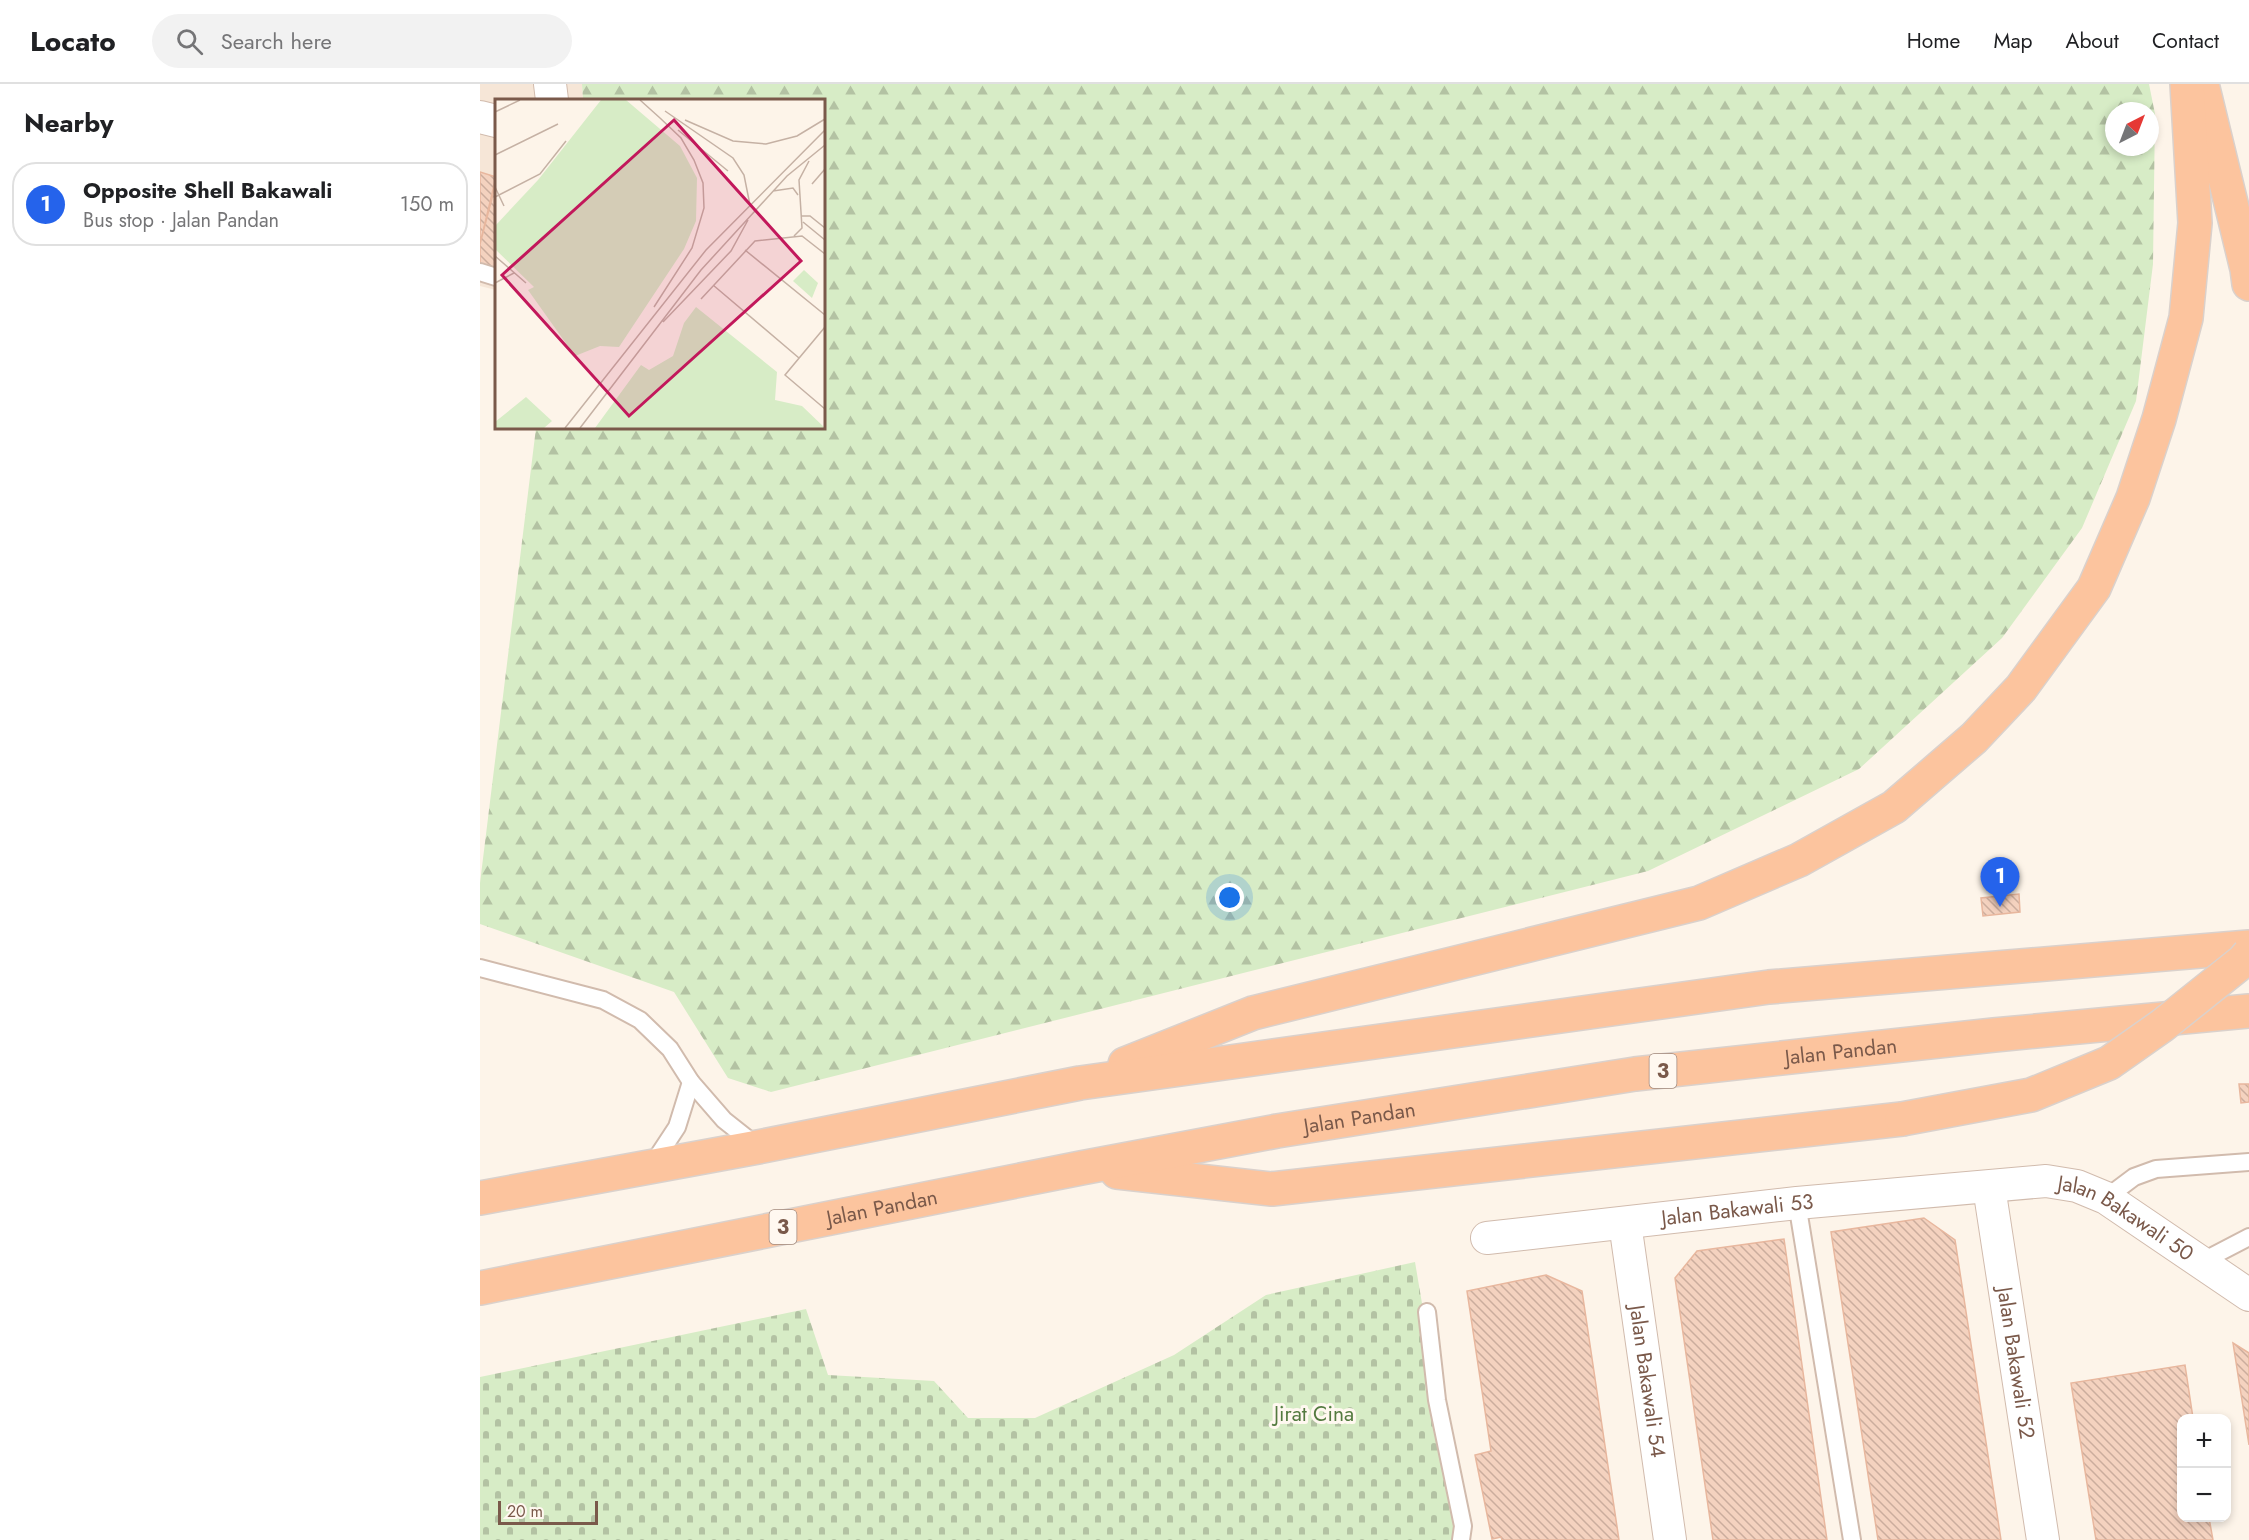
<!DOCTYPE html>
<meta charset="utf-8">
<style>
:root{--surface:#fff;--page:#f2f2f2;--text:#202124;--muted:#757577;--line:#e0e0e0;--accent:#2563eb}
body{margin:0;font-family:Jost,sans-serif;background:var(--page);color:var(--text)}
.controls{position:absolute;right:18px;bottom:18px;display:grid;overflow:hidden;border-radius:12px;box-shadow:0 3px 9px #0003}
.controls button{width:54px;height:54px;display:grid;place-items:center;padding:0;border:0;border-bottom:2px solid var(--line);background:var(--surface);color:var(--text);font:30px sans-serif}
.compass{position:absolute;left:1625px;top:18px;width:54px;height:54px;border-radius:50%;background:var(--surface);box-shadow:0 3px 9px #0003;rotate:42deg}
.scale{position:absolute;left:18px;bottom:15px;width:100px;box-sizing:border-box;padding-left:6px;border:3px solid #7a594a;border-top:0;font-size:16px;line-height:21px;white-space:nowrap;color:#7a594a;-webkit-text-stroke:4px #fff8f0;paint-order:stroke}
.you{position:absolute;left:750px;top:814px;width:21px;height:21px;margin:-15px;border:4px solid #fff;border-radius:50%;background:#1a73e8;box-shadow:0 0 0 9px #1a73e833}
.badge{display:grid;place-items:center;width:39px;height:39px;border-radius:50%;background:var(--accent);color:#fff;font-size:20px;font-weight:700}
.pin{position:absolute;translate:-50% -50px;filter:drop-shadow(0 2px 3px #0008)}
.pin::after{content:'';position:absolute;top:32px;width:21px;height:18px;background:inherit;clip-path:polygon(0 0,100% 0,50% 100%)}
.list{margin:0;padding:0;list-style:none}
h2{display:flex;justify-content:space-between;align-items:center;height:78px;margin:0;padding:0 24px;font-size:26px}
h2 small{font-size:20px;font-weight:400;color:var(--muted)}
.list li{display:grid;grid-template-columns:39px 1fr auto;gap:18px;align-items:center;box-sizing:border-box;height:84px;margin:0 12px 12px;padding:0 12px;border:2px solid var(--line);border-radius:24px}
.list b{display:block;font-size:22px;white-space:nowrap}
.list p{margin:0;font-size:20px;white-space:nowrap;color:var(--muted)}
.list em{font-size:20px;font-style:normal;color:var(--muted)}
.icon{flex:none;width:33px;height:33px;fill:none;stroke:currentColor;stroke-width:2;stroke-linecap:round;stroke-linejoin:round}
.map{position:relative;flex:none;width:1769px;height:1456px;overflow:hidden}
header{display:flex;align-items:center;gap:36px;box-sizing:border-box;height:84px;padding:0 30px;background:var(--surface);border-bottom:2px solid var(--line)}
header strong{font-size:28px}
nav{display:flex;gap:33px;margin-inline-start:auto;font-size:21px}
.search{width:420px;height:54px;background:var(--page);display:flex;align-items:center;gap:15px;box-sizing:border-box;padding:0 21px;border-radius:33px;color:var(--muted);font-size:22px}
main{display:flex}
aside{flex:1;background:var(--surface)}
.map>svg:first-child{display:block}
</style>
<header>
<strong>Locato</strong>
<div class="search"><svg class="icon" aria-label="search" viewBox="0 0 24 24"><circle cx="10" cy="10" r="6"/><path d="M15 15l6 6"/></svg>Search here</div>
<nav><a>Home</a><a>Map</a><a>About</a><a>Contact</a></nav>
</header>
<main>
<aside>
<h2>Nearby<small></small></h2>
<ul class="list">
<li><span class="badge">1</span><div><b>Opposite Shell Bakawali</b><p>Bus stop · Jalan Pandan</p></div><em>150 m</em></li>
</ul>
</aside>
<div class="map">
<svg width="1769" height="1456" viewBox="0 0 1769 1456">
<defs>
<pattern id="forest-firs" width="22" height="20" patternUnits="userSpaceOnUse" patternTransform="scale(1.5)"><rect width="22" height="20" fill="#d7ecc6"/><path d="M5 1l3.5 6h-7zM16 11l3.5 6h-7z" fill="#b3c2a3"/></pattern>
<pattern id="cemetery-stones" width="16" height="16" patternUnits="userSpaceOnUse" patternTransform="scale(1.5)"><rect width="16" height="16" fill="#d7ecc6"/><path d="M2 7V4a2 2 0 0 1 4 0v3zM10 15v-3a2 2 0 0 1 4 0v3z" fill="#b3c2a3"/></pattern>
<pattern id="building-back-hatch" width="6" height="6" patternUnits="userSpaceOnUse" patternTransform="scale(1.5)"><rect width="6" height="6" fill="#f4d2bf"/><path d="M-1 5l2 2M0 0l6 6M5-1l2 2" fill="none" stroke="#cbad9d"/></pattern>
</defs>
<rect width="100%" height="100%" fill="#fdf4e9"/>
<path fill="#f6e6d7" d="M0,0H102L103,16H16V206L0,202Z"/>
<path fill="url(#forest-firs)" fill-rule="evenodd" d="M102,0H1669L1675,30L1673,180L1656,317L1602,444L1522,554L1379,685L1168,787L291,1008L248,994L194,908L0,840V799L56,344H344V16H103ZM1634,27H1670V63H1634Z"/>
<path fill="url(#cemetery-stones)" d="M935,1178L982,1456H0V1293L326,1225L348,1291L454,1297L488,1334H555L694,1271L786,1211Z"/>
<g fill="url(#building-back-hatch)" stroke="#e8b79e" stroke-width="1.5">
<path d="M0,88L16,93L0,160Z"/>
<path d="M16,99V186L0,181V160Z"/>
<path d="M1539,810L1540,828L1503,832L1501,814Z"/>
<path d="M1759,1000H1769V1018L1761,1019Z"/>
<path d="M1444,1134L1475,1156L1521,1456H1398L1351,1148Z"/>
<path d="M1304,1155L1347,1456H1233L1195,1194L1217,1167Z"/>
<path d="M1066,1191L1102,1207L1139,1456H1022L1021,1453L1012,1455L995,1371L1011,1367L987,1207Z"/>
<path d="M1753,1259L1769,1269V1361Z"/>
<path d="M1705,1281L1713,1334H1702V1434H1729L1733,1456H1616L1591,1299Z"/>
</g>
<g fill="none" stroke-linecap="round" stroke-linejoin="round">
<defs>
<g id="service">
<path d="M0,188L16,193"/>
<path d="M0,884L123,916L160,936L190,965L211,998L244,1036L278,1063"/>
<path d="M172,1081L197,1043L211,998"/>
<path d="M1626,1114L1654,1093L1676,1085L1769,1078"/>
<path d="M1317,1119L1372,1456"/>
<path d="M1721,1178L1769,1153"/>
<path d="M947,1228L957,1316L983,1442L981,1456"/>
</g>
<g id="minor">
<path d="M70,0L72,16"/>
<path d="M0,33L16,37"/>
<path id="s1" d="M1509,1103L1563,1456"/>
<path id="s2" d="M1145,1139L1190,1456"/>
<path id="s3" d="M1007,1154L1317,1119L1566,1097L1597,1102L1626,1114L1769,1211"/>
</g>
<g id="trunk">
<path d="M1722,0L1767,185L1769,200"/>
<path d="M645,980L773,929L1219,819L1319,776L1414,723L1494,654L1541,604L1614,504L1653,414L1679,335L1706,234L1715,139L1707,0"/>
<path d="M637,1088L792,1105L1422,1035"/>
<path d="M0,1114L278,1063L600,999L1289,903L1769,863"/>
<path id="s4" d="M0,1204L601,1084L797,1047L1155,990L1514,951L1769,927"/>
</g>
</defs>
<use href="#service" stroke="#d1bbad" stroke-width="20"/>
<use href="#minor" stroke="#d1bbad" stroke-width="34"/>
<use href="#trunk" stroke="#dad1cc" stroke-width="36"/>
<use href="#service" stroke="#fff" stroke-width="16"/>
<use href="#minor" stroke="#fff" stroke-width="32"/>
<use href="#trunk" stroke="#fcc49e" stroke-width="33"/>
<defs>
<path id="trunk-bridge" d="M1422,1035L1551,1011L1629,979L1683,941L1763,877L1769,870"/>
</defs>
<use href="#trunk-bridge" stroke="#dad1cc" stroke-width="36" stroke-linecap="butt"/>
<use href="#trunk-bridge" stroke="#fcc49e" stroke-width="33"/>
</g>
<g text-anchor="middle" stroke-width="6" stroke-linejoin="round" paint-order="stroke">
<g fill="#fff8f0" stroke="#a2897c" stroke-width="1.5">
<rect x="1169.5" y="970" width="27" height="34" rx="4.5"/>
<rect x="289.5" y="1126" width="27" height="34" rx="4.5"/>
</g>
<g font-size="20" font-weight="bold" fill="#7a594a">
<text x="1183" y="994">3</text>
<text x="303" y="1150">3</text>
</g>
<g font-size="21" fill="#7a594a" stroke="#fff8f0">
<text dy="7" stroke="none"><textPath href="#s4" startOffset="1382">Jalan Pandan</textPath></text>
<text dy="7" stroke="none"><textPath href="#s4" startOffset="896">Jalan Pandan</textPath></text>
<text dy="7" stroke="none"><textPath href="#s4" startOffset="410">Jalan Pandan</textPath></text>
<text dy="7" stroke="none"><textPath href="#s3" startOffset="252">Jalan Bakawali 53</textPath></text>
<text dy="7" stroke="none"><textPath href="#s3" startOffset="651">Jalan Bakawali 50</textPath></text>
<text dy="7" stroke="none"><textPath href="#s1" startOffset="178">Jalan Bakawali 52</textPath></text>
<text dy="7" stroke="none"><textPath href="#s2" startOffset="160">Jalan Bakawali 54</textPath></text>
</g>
<g font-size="21" fill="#537a3f" stroke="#fff8f0">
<text x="834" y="1337">Jirat Cina</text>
</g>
</g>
<g transform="translate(15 15)">
<rect width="330" height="330" fill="#fdf4e9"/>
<path d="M309,171L323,184L317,199L298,182Z" fill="#d7ecc6"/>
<path d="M106,1H131L185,47L202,79L201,122L189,150L124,248L105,247L80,257L33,191L39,188L0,150V127L43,81Z" fill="#d7ecc6"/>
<path d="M201,208L282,273L280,301L307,307L330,329H100L146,266L154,271L178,257L189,224ZM31,298L57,322L49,329H0V323Z" fill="#d7ecc6"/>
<path fill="none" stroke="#c5b1a4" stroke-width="1.5" d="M145,1L165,19M170,12L238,59L249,76L255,106M0,13L25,1M190,21L238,42L271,45L302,37L330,20M183,31L233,72M0,56L63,25M317,85L330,70M0,88L9,107M278,92L298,89L303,96M0,98L45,75L71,42M306,117H315L330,129M308,123L330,141M299,137L307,129L304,81L314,62M250,151L330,216M0,157L31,184M0,184L19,174M218,186L304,259M206,200L260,142L307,137L330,155M159,208L197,149L209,109L208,84L199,61L186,39L165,19M168,223L236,152L253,121M330,228L290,276L330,310M70,329L211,151L330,31M85,329L206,171L292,77L330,46"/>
<path fill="#c2185b" fill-opacity="0.15" stroke="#c2185b" stroke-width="3" d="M179,21L306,162L134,317L7,176Z"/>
<rect width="330" height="330" fill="none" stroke="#7a594a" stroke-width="3"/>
</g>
</svg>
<div class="controls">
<button>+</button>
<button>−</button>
</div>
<svg class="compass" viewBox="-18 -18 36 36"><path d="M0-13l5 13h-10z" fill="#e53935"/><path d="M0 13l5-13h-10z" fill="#757577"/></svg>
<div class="scale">20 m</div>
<div class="you"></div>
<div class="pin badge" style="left:1520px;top:823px">1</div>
</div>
</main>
